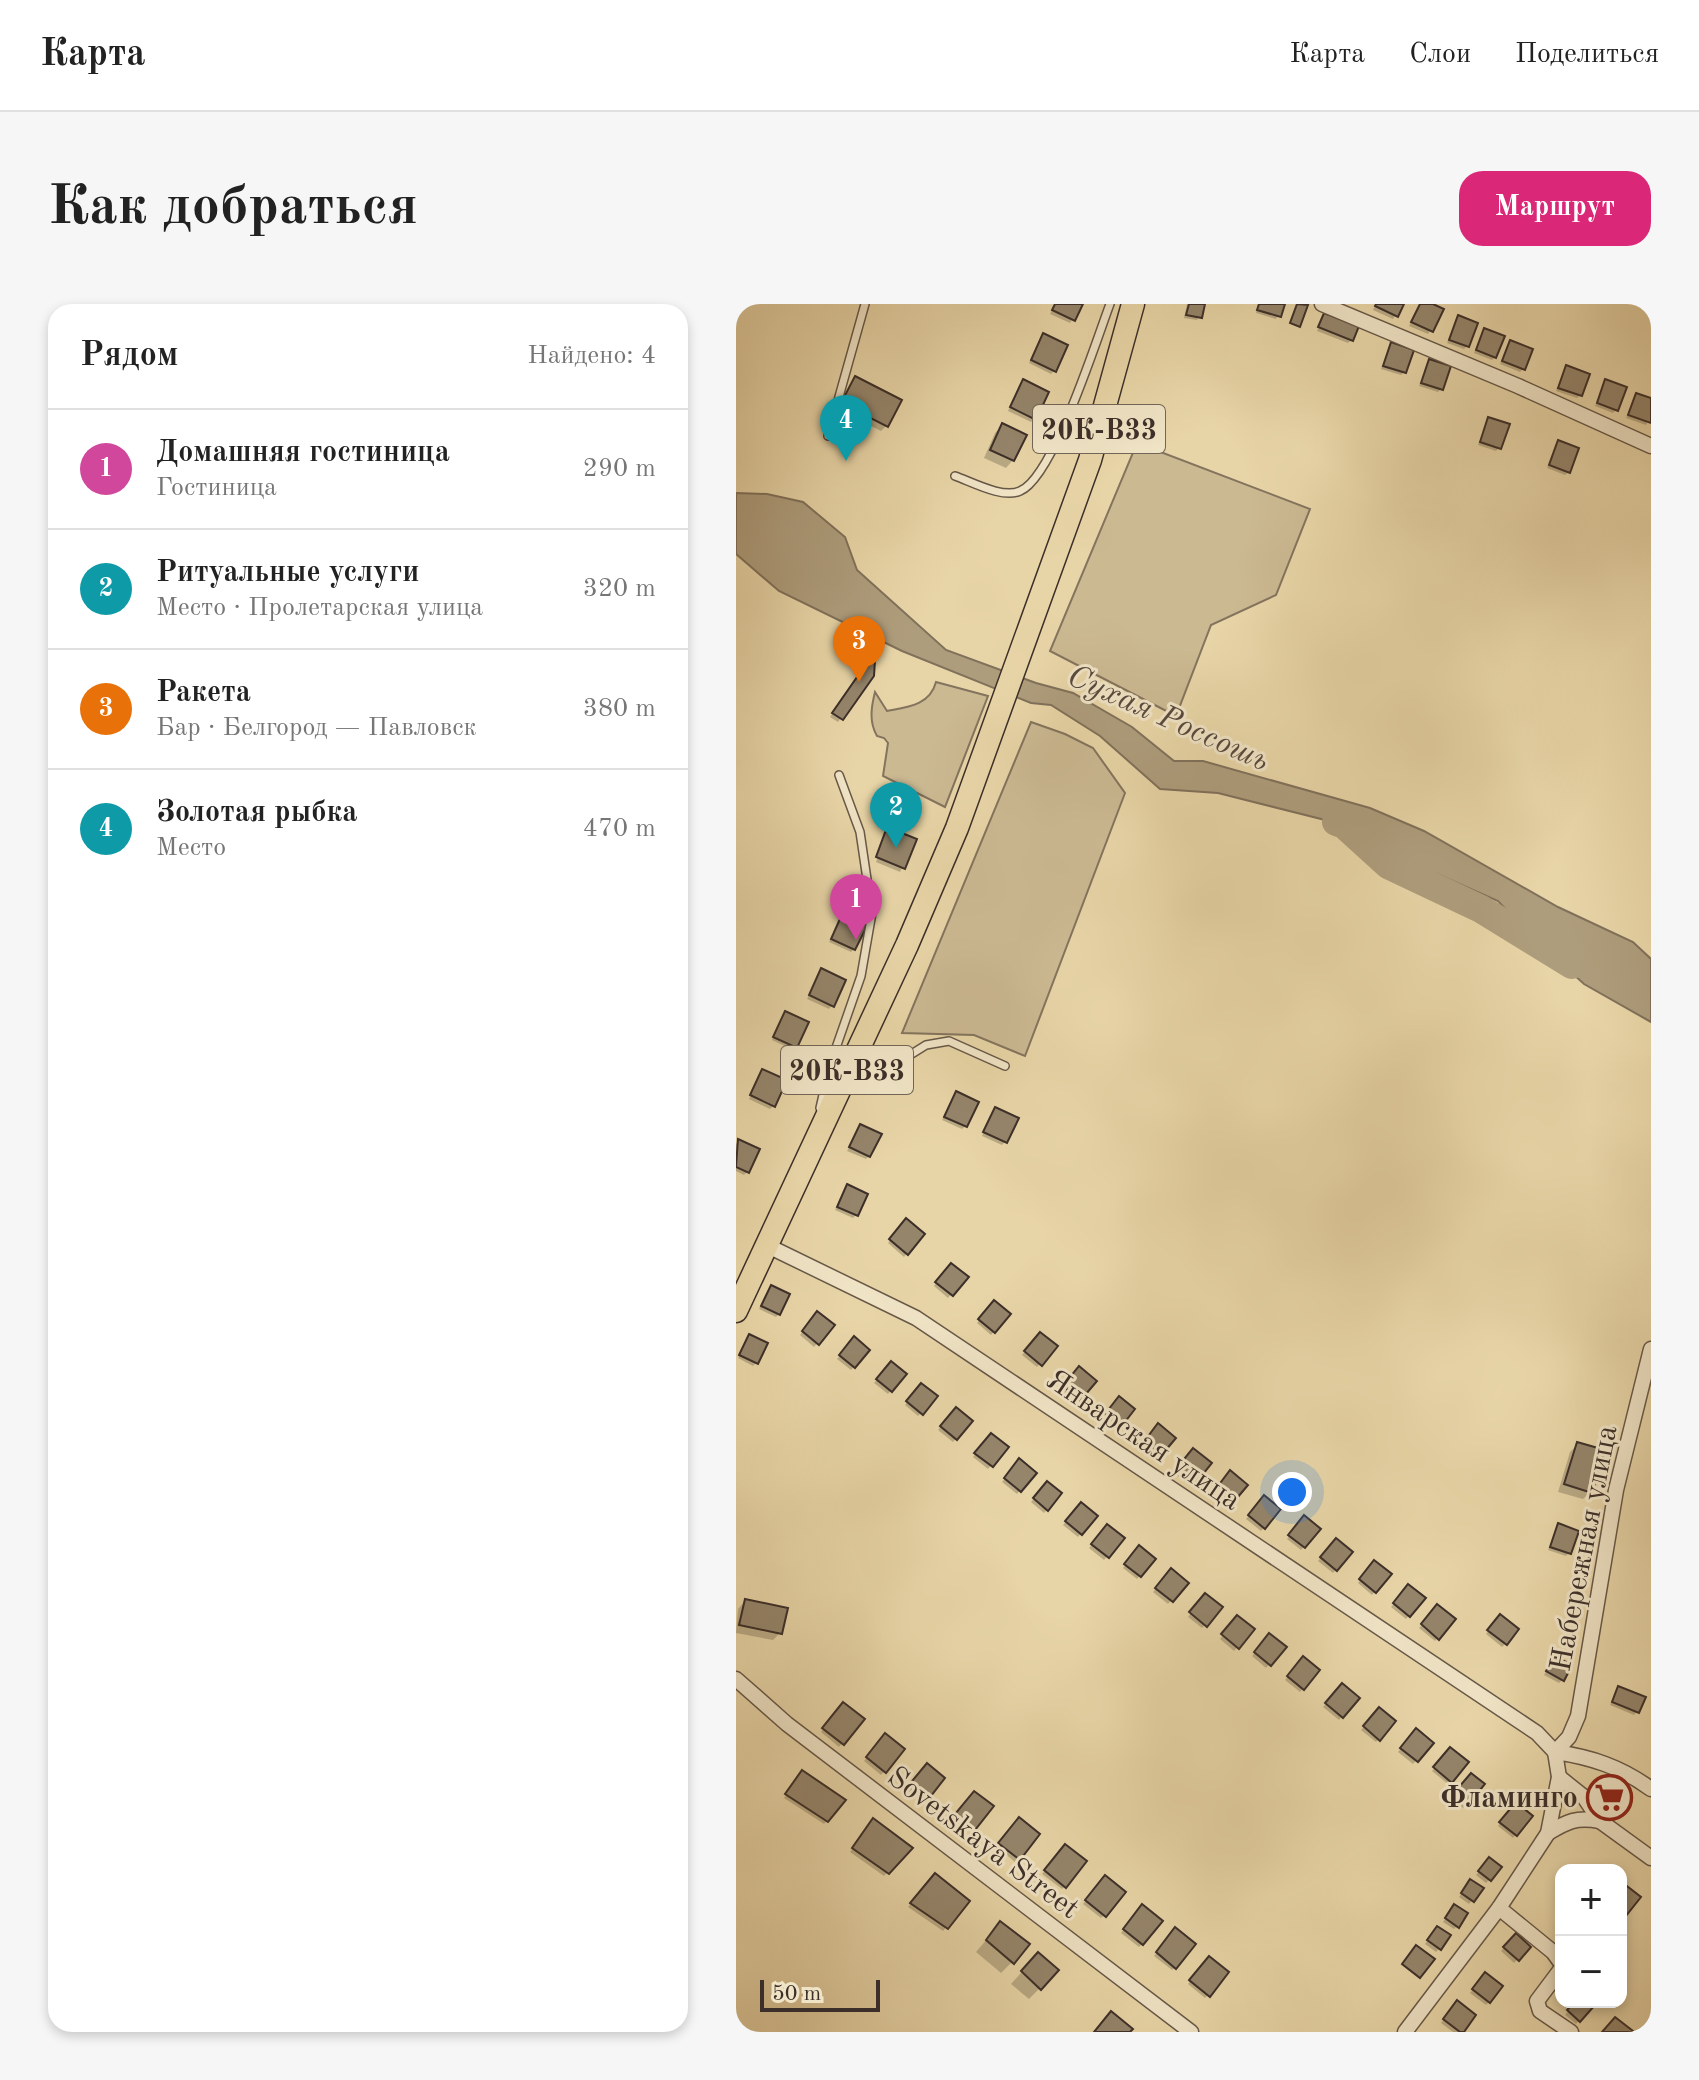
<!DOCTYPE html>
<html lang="ru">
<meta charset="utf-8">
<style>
:root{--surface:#fff;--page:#f6f6f6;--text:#222;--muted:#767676;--line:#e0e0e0;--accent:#db2777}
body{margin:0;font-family:"Old Standard TT",serif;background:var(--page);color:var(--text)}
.controls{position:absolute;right:24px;bottom:24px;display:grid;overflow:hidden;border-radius:16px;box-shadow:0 4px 12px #0003}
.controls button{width:72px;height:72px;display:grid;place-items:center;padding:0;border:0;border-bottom:2px solid var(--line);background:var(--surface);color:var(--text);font:40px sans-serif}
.scale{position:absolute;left:24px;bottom:20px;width:120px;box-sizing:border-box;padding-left:8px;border:4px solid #3c2f29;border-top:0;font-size:22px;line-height:28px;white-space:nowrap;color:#3c2f29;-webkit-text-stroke:6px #f0e4c6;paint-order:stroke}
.you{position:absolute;left:556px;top:1188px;width:28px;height:28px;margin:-20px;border:6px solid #fff;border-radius:50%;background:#1a73e8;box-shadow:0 0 0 12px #1a73e833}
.badge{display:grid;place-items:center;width:52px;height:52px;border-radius:50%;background:var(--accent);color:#fff;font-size:26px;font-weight:700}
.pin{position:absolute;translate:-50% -66px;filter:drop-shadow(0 2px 4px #0008)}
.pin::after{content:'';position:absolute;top:42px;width:28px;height:24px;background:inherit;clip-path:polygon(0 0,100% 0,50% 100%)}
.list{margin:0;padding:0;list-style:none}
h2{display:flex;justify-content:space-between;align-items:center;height:104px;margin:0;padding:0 32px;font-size:34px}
h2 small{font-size:26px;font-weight:400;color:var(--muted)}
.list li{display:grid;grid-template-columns:52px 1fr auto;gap:24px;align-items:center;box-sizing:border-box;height:120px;padding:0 32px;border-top:2px solid var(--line)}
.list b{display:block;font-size:30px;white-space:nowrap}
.list p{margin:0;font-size:26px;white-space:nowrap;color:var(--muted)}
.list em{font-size:26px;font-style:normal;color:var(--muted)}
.map{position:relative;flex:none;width:915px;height:1728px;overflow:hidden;border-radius:24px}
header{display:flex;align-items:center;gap:48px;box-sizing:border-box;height:112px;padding:0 40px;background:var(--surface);border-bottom:2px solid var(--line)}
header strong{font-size:38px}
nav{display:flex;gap:44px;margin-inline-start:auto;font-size:28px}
.intro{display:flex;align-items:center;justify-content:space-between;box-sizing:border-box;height:192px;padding:0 48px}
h1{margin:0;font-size:56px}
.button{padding:20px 36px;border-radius:24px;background:var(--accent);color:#fff;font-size:28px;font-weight:700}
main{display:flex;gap:48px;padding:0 48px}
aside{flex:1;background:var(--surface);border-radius:24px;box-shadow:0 4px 12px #0003}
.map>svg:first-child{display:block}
</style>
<header>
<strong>Карта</strong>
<nav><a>Карта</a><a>Слои</a><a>Поделиться</a></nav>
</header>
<div class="intro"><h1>Как добраться</h1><a class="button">Маршрут</a></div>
<main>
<aside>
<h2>Рядом<small>Найдено: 4</small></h2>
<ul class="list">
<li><span class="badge" style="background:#d1479c">1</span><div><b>Домашняя гостиница</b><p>Гостиница</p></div><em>290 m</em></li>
<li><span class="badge" style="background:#0f9aa8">2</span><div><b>Ритуальные услуги</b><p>Место · Пролетарская улица</p></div><em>320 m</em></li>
<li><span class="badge" style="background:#e8710a">3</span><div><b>Ракета</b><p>Бар · Белгород — Павловск</p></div><em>380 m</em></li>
<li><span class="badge" style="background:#0f9aa8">4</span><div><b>Золотая рыбка</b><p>Место</p></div><em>470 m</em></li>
</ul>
</aside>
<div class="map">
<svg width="915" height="1728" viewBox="0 0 915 1728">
<rect width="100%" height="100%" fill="#e8d5a7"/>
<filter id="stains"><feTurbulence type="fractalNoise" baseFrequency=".0025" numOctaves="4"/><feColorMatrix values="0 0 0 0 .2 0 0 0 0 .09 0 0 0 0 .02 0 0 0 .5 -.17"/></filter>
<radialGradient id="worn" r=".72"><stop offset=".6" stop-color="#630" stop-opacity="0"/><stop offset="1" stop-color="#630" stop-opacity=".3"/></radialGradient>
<g fill="#cbb992" stroke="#84745e" stroke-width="2">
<path d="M401,139L574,205L540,291L475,321L440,412L314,347Z"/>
<path d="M200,378L252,392L209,503L147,472L152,439L148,434L141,432C133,418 135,404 139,388L151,407C172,403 194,401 200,378Z"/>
<path d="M295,418L329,430L357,444L389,489L289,752L238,731L166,729Z"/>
</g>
<path fill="#ae9d7c" stroke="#80715b" stroke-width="2" d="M0,189L31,190L67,198L109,233L121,266L210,346L300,379L337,389L396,423L438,457H467L634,504L688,527L822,603L897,638L915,655V718L848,680L794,631L762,597L699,569H669L652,561L628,540L589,516L482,489L424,485L364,432L315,401L295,399L166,347L43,287L0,250Z"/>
<g fill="#0003">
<path d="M319,0H345L334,19L314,10Z"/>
<path d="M451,0H467L461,16L448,14Z"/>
<path d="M522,0H547L540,15L520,9Z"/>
<path d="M640,0H666L657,15L637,6Z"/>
<path d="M684,0H692L705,6L692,30L673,22Z"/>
<path d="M589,11L615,36L612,39L581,27Z"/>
<path d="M723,14L731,42L728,45L711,39Z"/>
<path d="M748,27L759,53L756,56L738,49Z"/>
<path d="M305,35L318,67L315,70L293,59Z"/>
<path d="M775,38L787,65L784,68L764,60Z"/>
<path d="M655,41L668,68L665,71L645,65Z"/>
<path d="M694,57L705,85L702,88L683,82Z"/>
<path d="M830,64L845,91L841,94L820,87Z"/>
<path d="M120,74L150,122L145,127L101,105Z"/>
<path d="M870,78L880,106L877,109L859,102Z"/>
<path d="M284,81L298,115L295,118L272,107Z"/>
<path d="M901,91L915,96V112L910,121L890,114Z"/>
<path d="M752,115L763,144L760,147L742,141Z"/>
<path d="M266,121L277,156L270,164L248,154L259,129Z"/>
<path d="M822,139L833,168L829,171L811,164Z"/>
<path d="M125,369L136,371L102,418L94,413Z"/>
<path d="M152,526L179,536L164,568L140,558Z"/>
<path d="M107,610L118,645L115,648L93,638Z"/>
<path d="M83,670L96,701L93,705L71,695Z"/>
<path d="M47,713L60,743L57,746L36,736Z"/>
<path d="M24,771L37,802L34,805L13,795Z"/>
<path d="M220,790L230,822L226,825L206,816Z"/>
<path d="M256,808L269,838L266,841L246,832Z"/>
<path d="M124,823L133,852L130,855L111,847Z"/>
<path d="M3,837L11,868L8,871L0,867V840Z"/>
<path d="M109,886L120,911L117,914L99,906Z"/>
<path d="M171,917L187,930L168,953L152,939Z"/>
<path d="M215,961L230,973L212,994L198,982Z"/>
<path d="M35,983L43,1010L40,1013L23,1005Z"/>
<path d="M258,999L272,1010L255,1031L241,1019Z"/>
<path d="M81,1010L96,1022L78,1043L64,1031Z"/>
<path d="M304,1030L319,1042L301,1063L286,1051Z"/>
<path d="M13,1033L20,1059L17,1062L2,1054Z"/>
<path d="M118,1035L131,1046L115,1066L101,1055Z"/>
<path d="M155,1059L168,1070L152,1090L138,1079Z"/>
<path d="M343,1065L358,1077L340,1098L325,1086Z"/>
<path d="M185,1082L199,1093L182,1112L169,1101Z"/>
<path d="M384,1094L397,1105L380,1125L367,1114Z"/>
<path d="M220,1105L234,1117L217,1138L202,1126Z"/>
<path d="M422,1122L437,1134L420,1155L405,1143Z"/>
<path d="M255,1131L270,1144L252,1165L237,1153Z"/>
<path d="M842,1140L854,1188L847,1195L822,1188L834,1148Z"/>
<path d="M457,1146L473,1160L454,1182L438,1169Z"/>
<path d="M284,1157L298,1169L281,1190L266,1178Z"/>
<path d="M495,1169L509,1181L492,1202L477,1190Z"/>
<path d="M311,1179L324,1190L308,1209L295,1198Z"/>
<path d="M528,1194L542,1206L525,1227L510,1215Z"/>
<path d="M345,1200L359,1212L342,1233L327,1221Z"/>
<path d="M568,1214L582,1226L565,1246L551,1235Z"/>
<path d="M371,1222L386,1235L368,1256L353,1244Z"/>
<path d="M823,1222L833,1249L830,1252L812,1246Z"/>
<path d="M600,1236L614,1248L597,1269L582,1257Z"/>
<path d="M404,1244L418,1255L401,1275L387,1264Z"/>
<path d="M639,1259L653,1270L636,1291L622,1279Z"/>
<path d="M435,1267L450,1279L432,1300L417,1288Z"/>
<path d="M673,1283L687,1294L670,1315L655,1303Z"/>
<path d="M469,1292L484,1304L466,1324L452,1313Z"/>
<path d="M9,1297L44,1329L37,1336L0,1329L2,1305Z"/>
<path d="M702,1302L717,1315L699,1337L683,1324Z"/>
<path d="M501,1314L516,1326L498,1347L484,1335Z"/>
<path d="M761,1316L769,1340L766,1343L750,1330Z"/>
<path d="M534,1331L548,1343L530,1364L516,1352Z"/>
<path d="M567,1355L581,1367L564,1388L549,1376Z"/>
<path d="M816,1357L826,1376L823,1379L808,1371Z"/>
<path d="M606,1382L621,1394L603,1416L587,1403Z"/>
<path d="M883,1384L901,1408L898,1411L874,1401Z"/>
<path d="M107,1401L126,1416L103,1443L85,1428Z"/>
<path d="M643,1406L657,1418L640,1438L625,1426Z"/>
<path d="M677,1429L696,1439L677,1460L662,1448Z"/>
<path d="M146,1435L166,1445L145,1471L128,1457Z"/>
<path d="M715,1445L730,1458L712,1480L696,1467Z"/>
<path d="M191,1462L190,1496L187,1499L171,1486Z"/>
<path d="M63,1471L91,1517L88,1520L48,1494Z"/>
<path d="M735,1471L730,1501L727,1504L716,1495Z"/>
<path d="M238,1490L255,1503L234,1527L218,1514Z"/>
<path d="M780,1500L795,1513L777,1534L762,1522Z"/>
<path d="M283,1516V1555L279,1558L261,1543Z"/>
<path d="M134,1520L174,1544L148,1572L114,1548Z"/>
<path d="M326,1545L329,1582L326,1585L306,1570Z"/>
<path d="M750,1559L753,1576L750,1579L740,1571Z"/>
<path d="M862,1560L871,1566H857Z"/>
<path d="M199,1571L231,1598L207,1627L172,1603Z"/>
<path d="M366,1577L368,1611L365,1614L347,1600Z"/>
<path d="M731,1581L745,1585L733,1600L723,1593Z"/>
<path d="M716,1605L721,1622L718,1625L707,1618Z"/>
<path d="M403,1606L406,1640L403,1643L385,1629Z"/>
<path d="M264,1620L276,1658L265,1669L240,1648Z"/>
<path d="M698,1627L703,1645L700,1648L689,1640Z"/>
<path d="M437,1629L439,1663L436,1666L418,1652Z"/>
<path d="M780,1631L793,1643L778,1659L765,1647Z"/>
<path d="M470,1657L472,1691L469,1694L452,1680Z"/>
<path d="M291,1662L304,1684L293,1695L275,1680Z"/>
<path d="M746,1674L753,1698L750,1701L734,1689Z"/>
<path d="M840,1698H853L856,1701L840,1720L829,1711Z"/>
<path d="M718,1702L725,1728H717L705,1719Z"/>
</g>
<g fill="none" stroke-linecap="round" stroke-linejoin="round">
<path stroke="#ae9d7c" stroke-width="28" d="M600,518L608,521L652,561L745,605L836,661"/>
</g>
<g fill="#95856b" stroke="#3c2f29" stroke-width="2">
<path d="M319,0H347L339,17L316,6Z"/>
<path d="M453,0H469L466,14L450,11Z"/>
<path d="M523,0H549L545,13L521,6Z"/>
<path d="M561,0L572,1L564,23L554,19Z"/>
<path d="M640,0H668L662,13L639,2Z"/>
<path d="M684,0H697L708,5L697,28L675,18Z"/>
<path d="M588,9L623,22L617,37L582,23Z"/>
<path d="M722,11L742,19L733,43L713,36Z"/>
<path d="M748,24L769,32L760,54L740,46Z"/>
<path d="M307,29L332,41L320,68L295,56Z"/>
<path d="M774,36L797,45L789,66L766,57Z"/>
<path d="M655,38L678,46L670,69L647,62Z"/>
<path d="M693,55L715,62L707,86L685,79Z"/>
<path d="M830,61L854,70L846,92L822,84Z"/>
<path d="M119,72L166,96L152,123L105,99Z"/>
<path d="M287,75L313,88L300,116L274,103Z"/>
<path d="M869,75L891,83L882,107L861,99Z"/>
<path d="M900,89L915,94V119L892,111Z"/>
<path d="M752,113L774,120L765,145L744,138Z"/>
<path d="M266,119L291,131L278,157L254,146Z"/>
<path d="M822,136L843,144L834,169L813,161Z"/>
<path d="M139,356L138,372L107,416L96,409L128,363Z"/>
<path d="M151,523L181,535L169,565L140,553Z"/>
<path d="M107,608L132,620L119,646L95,635Z"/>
<path d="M85,664L110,676L98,703L73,691Z"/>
<path d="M49,707L73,718L61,744L37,733Z"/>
<path d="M26,765L51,776L39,803L14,791Z"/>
<path d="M220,787L243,798L231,823L208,813Z"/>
<path d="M259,803L283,814L271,839L247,828Z"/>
<path d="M124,820L146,830L134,853L113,843Z"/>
<path d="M2,835L24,845L13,869L0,863Z"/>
<path d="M111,880L132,890L122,912L101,903Z"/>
<path d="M170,914L189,930L172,951L153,935Z"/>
<path d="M215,959L233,973L217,992L199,978Z"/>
<path d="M35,981L54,990L44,1011L25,1002Z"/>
<path d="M258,996L275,1010L259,1029L242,1015Z"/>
<path d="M81,1007L99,1021L83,1041L66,1027Z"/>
<path d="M304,1028L322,1042L306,1062L288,1047Z"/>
<path d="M13,1030L32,1039L22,1060L3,1051Z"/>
<path d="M118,1032L134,1046L119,1064L103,1051Z"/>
<path d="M155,1057L171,1070L156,1088L140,1075Z"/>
<path d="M343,1062L361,1077L344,1097L327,1082Z"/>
<path d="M185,1079L202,1092L187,1111L170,1097Z"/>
<path d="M383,1092L399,1105L385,1123L369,1110Z"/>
<path d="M220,1103L237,1117L221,1136L204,1122Z"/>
<path d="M422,1119L440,1134L424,1153L407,1139Z"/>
<path d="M255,1129L273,1143L257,1163L238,1149Z"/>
<path d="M841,1138L869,1146L856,1189L828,1180Z"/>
<path d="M457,1144L476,1159L459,1180L440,1165Z"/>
<path d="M283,1154L301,1169L285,1188L268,1174Z"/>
<path d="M494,1166L512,1181L496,1200L479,1186Z"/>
<path d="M311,1177L326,1189L312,1207L297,1194Z"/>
<path d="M528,1191L545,1205L529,1225L512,1211Z"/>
<path d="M345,1198L362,1212L346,1231L329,1217Z"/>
<path d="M568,1211L585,1225L569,1244L552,1231Z"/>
<path d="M822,1219L843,1227L835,1250L814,1243Z"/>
<path d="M371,1220L389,1234L373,1254L355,1240Z"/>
<path d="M600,1234L617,1248L601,1267L584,1253Z"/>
<path d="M403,1241L420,1255L405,1273L388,1260Z"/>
<path d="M638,1256L656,1270L640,1289L623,1275Z"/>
<path d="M435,1264L453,1279L437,1298L419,1284Z"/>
<path d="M672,1280L690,1294L674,1313L657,1299Z"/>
<path d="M469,1289L487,1303L471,1323L453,1308Z"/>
<path d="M9,1295L52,1304L46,1330L3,1321Z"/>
<path d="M701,1300L720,1315L703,1336L685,1320Z"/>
<path d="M764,1310L783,1325L771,1341L751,1326Z"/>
<path d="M501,1311L519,1325L503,1345L485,1330Z"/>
<path d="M533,1329L551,1343L535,1362L518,1348Z"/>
<path d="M567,1352L584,1366L568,1386L551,1372Z"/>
<path d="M818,1352L836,1361L828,1377L810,1367Z"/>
<path d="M606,1379L624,1394L607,1414L589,1399Z"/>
<path d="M882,1382L910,1393L903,1409L876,1398Z"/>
<path d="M107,1398L129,1415L108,1441L86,1424Z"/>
<path d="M643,1403L660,1417L644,1437L627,1422Z"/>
<path d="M680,1424L698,1439L682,1458L664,1444Z"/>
<path d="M149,1429L169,1445L150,1469L130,1453Z"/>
<path d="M714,1443L733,1458L716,1479L697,1463Z"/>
<path d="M191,1459L209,1474L191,1497L172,1482Z"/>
<path d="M66,1466L110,1496L92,1518L49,1490Z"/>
<path d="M735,1469L749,1480L731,1502L717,1490Z"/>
<path d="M238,1487L258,1502L239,1526L219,1510Z"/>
<path d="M780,1498L797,1512L781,1532L763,1518Z"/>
<path d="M283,1513L304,1530L284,1556L262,1539Z"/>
<path d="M137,1514L177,1544L153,1570L116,1544Z"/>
<path d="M329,1540L351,1557L330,1584L308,1566Z"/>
<path d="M753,1553L766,1563L755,1577L742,1567Z"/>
<path d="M199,1569L234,1597L212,1625L174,1599Z"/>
<path d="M369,1571L390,1588L370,1613L349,1596Z"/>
<path d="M734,1575L748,1584L738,1598L725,1589Z"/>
<path d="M887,1579L905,1593L889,1613L885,1610V1582Z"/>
<path d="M406,1600L427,1617L407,1641L387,1625Z"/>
<path d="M718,1600L732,1609L723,1624L709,1614Z"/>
<path d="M264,1617L294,1640L278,1660L250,1636Z"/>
<path d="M701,1622L715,1631L705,1646L691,1636Z"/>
<path d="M439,1623L460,1640L440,1665L420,1648Z"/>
<path d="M780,1629L795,1643L783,1657L767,1643Z"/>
<path d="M680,1641L699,1655L684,1674L666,1660Z"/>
<path d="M302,1648L323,1666L305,1686L285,1667Z"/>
<path d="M473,1652L493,1668L474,1693L453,1676Z"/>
<path d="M749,1668L767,1682L754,1699L736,1685Z"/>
<path d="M721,1696L740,1711L728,1728H724L707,1715Z"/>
<path d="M838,1698H856L859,1701L844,1718L831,1706Z"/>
<path d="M375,1707L397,1725L394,1728H358Z"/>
<path d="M879,1713L897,1727V1728H866Z"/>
</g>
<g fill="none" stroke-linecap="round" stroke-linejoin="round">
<defs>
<g id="service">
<path d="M92,132L129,0"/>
<path d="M219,172C236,178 267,195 284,187C317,174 360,37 374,0"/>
<path d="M111,782L134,769L158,761L190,741L213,737L269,762"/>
<path d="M84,804L94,761L125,672L136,609L124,528L103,471"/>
</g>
<g id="minor">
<path d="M586,0L782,82L915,142"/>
<path d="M32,942L180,1014L801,1429L819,1448"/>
<path d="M0,1375L51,1420L455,1728"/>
<path d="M819,1448L833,1433L842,1412L880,1186L915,1045"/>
<path d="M819,1448C855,1453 885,1463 915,1485"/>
<path d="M823,1473L848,1493L864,1517L915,1554"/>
<path d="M812,1529C832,1517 840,1513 864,1517"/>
<path d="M763,1604L817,1648L825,1659"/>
<path d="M825,1665L801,1697L804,1707L835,1728"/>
<path d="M669,1728L763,1604L812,1529L823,1473L819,1448"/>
</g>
<path id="primary" d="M0,1007L171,641L221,524L354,156L397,0"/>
</defs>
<use href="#service" stroke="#675848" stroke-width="10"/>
<use href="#minor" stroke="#675848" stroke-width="17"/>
<use href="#primary" stroke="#3c2f29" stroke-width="25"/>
<use href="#service" stroke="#f0e4c6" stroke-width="7"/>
<use href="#minor" stroke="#f0e4c6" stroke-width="14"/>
<use href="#primary" stroke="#e8d5a7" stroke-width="22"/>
</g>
<defs>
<symbol id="supermarket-ring" viewBox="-11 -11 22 22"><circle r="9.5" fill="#f0e4c6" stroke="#8f2418" stroke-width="1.5"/><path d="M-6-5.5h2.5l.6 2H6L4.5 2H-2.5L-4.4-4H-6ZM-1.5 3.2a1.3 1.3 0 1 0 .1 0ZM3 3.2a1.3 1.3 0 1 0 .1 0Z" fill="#8f2418"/></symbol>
</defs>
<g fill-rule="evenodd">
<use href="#supermarket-ring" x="848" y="1468" width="51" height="51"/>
</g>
<g text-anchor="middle" stroke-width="6" stroke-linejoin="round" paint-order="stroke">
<g fill="#f0e4c6" stroke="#726558" stroke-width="2">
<rect x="297" y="101" width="132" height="48" rx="6"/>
<rect x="45" y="742" width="132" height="48" rx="6"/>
</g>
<g font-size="28" font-weight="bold" fill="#3c2f29">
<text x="363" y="135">20К-В33</text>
<text x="111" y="776">20К-В33</text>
</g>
<g font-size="30" fill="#3c2f29" stroke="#f0e4c6">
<text transform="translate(408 1135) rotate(34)" y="10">Январская улица</text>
<text transform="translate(847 1244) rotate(-79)" y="10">Набережная улица</text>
<text transform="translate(248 1538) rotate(37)" y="10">Sovetskaya Street</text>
</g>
<g font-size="30" font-weight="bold" fill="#3c2f29" stroke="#f0e4c6" text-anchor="end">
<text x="842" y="1503">Фламинго</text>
</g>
<g font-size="32" font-style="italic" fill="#584a3e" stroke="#f0e4c6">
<text transform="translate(433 413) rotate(24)" y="11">Сухая Россошь</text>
</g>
</g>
<rect width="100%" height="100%" filter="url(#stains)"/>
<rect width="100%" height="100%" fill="url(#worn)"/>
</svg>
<div class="controls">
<button>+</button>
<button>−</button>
</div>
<div class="scale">50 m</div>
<div class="you"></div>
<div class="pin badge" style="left:120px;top:636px;background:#d1479c">1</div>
<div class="pin badge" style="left:160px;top:544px;background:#0f9aa8">2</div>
<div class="pin badge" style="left:123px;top:378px;background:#e8710a">3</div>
<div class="pin badge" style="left:110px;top:157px;background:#0f9aa8">4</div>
</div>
</main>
